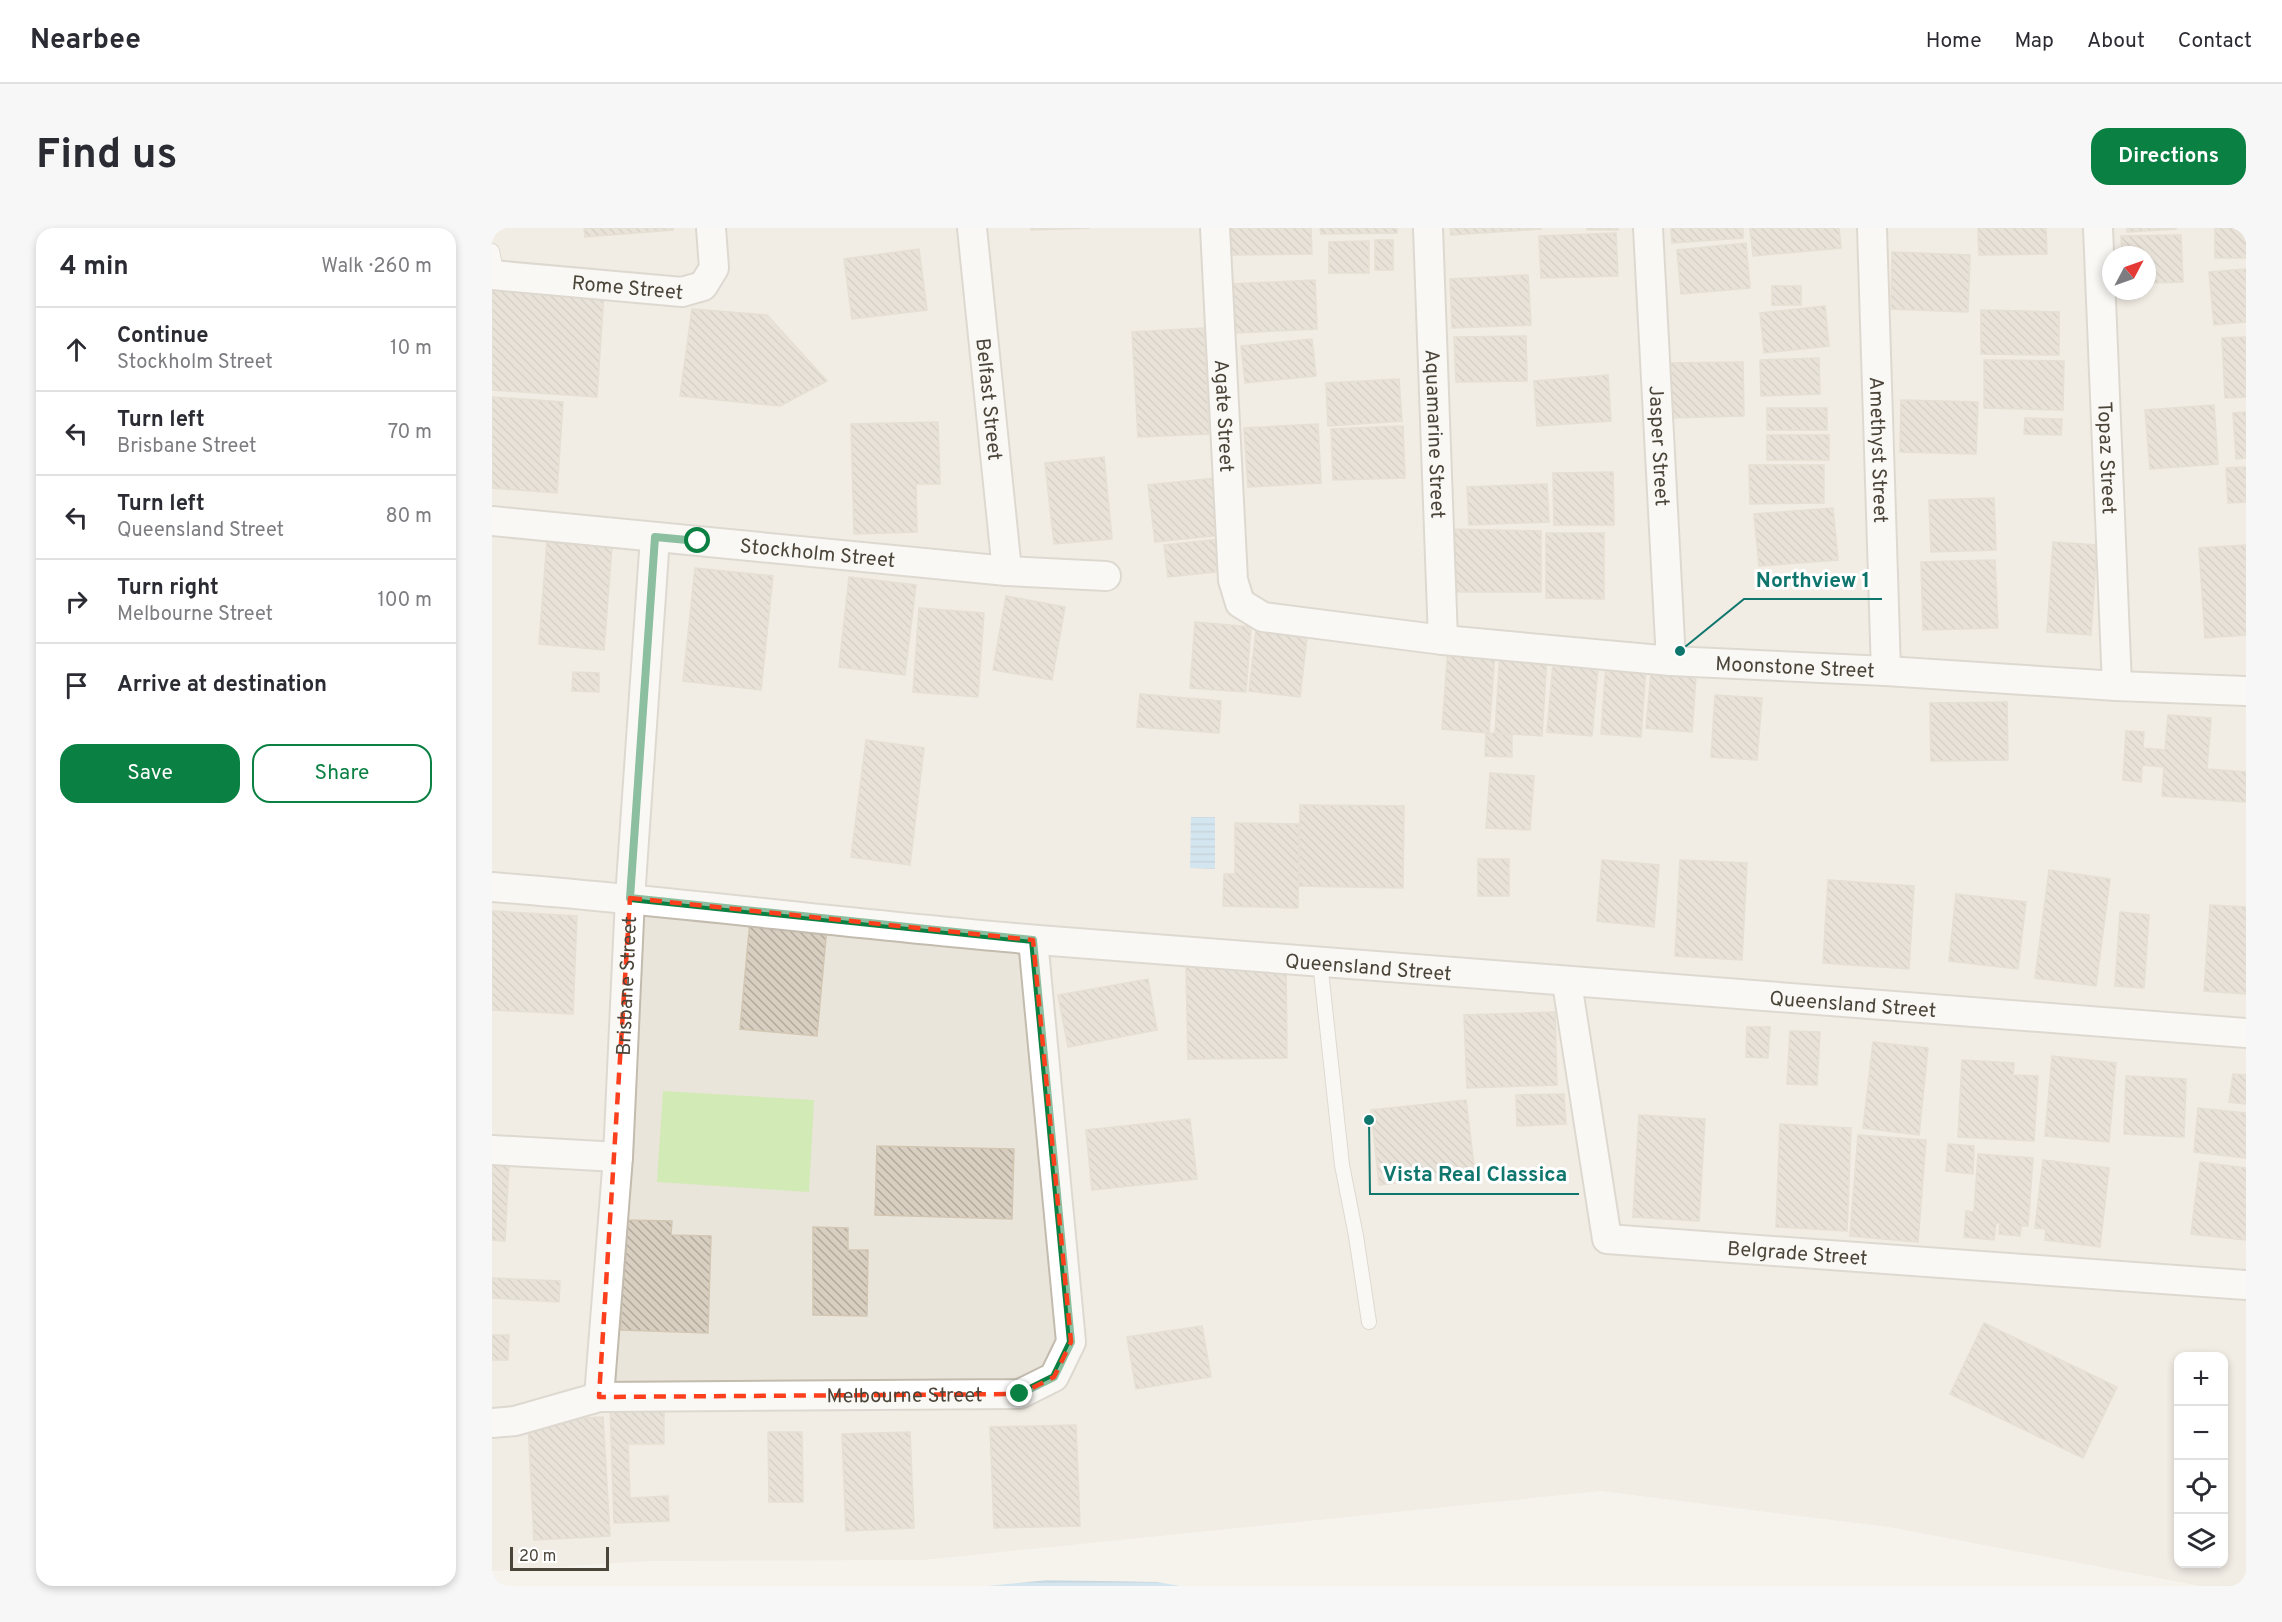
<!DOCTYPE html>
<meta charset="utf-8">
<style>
:root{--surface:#fff;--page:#f7f7f7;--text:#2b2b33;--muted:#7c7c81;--line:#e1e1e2;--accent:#0b8043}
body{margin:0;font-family:Overpass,sans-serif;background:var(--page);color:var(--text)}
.controls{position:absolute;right:18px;bottom:18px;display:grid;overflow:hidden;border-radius:12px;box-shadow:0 3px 9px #0003}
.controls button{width:54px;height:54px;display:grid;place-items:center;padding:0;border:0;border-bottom:2px solid var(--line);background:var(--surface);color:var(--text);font:30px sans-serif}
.compass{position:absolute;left:1610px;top:18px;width:54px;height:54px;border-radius:50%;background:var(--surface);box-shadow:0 3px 9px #0003;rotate:49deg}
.scale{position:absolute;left:18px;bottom:15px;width:99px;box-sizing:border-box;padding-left:6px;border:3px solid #4b4439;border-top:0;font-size:16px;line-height:21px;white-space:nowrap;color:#4b4439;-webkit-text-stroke:4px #fff;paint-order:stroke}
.stop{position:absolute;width:18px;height:18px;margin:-14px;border:4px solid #0b8043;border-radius:50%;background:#fff}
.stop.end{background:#0b8043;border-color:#fff;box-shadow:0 2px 6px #0008}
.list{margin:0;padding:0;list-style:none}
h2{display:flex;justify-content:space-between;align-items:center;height:78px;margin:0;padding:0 24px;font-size:26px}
h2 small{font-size:20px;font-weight:400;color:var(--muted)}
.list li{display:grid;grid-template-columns:39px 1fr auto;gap:18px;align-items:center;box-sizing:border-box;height:84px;padding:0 24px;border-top:2px solid var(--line)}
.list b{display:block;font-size:22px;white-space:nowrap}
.list p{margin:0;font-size:20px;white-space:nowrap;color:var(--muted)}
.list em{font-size:20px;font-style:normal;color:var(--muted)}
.actions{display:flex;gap:12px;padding:18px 24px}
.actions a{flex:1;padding:14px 0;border:2px solid var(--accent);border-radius:18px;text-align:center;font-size:21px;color:var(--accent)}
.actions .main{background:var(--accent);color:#fff}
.icon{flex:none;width:33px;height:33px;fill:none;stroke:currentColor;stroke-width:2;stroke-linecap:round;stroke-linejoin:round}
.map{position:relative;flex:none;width:1754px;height:1358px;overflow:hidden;border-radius:18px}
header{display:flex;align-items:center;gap:36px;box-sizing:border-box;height:84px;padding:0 30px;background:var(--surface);border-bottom:2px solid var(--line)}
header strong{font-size:28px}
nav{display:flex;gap:33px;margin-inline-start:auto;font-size:21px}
.intro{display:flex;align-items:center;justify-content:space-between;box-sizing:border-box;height:144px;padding:0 36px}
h1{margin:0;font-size:42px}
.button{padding:15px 27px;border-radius:18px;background:var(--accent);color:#fff;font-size:21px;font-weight:700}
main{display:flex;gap:36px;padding:0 36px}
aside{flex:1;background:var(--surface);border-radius:18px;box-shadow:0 3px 9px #0003}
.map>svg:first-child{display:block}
</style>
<header>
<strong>Nearbee</strong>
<nav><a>Home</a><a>Map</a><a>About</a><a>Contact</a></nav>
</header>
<div class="intro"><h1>Find us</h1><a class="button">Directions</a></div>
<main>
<aside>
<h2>4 min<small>Walk · 260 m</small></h2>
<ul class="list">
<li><svg class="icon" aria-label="ahead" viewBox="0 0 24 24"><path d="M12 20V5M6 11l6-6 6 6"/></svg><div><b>Continue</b><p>Stockholm Street</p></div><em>10 m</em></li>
<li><svg class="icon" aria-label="left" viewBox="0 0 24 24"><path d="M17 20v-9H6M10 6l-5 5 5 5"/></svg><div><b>Turn left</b><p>Brisbane Street</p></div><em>70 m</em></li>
<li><svg class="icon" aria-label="left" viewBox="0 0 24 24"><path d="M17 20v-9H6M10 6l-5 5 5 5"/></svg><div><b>Turn left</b><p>Queensland Street</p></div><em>80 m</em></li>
<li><svg class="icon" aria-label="right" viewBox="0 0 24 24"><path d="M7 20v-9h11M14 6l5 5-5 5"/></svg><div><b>Turn right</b><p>Melbourne Street</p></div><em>100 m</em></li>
<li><svg class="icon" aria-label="arrive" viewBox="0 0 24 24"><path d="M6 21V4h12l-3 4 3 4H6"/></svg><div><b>Arrive at destination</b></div></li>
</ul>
<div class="actions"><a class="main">Save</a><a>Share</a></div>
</aside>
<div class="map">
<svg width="1754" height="1358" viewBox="0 0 1754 1358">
<defs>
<pattern id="water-rules" width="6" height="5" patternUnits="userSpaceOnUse" patternTransform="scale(1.5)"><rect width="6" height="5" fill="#a9d4f2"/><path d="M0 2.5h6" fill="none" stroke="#8caec5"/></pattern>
<pattern id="building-back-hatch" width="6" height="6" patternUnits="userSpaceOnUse" patternTransform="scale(1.5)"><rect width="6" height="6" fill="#d8cfc1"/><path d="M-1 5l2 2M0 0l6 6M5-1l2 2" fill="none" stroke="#b1aa9e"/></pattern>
</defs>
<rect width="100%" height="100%" fill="#f6f3ec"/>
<path fill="#eae5da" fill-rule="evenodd" d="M0,0H1754V1358H1709L1397,1299L1109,1263L431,1332L156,1333L0,1343ZM1619,27H1655V63H1619ZM1686,1128H1732V1336H1686Z"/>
<path fill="#d2eab5" d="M171,863L322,872L317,964L165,954Z"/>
<g fill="url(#water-rules)">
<path d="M699,589H723V641L698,640Z"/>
<path d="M555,1352L665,1354L688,1358H496Z"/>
</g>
<g fill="url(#building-back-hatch)" stroke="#d3c7b4" stroke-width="1.5">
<path d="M92,0H181V2L93,9Z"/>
<path d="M539,0H598L539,2Z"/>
<path d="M737,0H819L820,26L737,27Z"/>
<path d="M828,0H905V5L829,6Z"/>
<path d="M958,0H1049V1L959,7Z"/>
<rect x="1095" y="0" width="31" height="2"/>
<path d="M1179,0H1251V10L1180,15Z"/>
<path d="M1258,0H1347L1349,20L1261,28Z"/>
<path d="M1486,0H1554L1555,26L1487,27Z"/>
<path d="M1635,0H1684V1L1635,4Z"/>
<rect x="1723" y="0" width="31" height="30"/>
<path d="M1124,5L1126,48L1049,50L1047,8Z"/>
<path d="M1689,7L1691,54L1655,55V27H1630L1629,8Z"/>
<rect x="883" y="12" width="18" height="30"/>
<path d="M877,13V45H837V14Z"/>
<path d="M1254,15L1258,60L1189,66L1185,22Z"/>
<path d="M427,21L435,82L360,91L352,31Z"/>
<path d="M1400,24L1478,27L1476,84L1399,81Z"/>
<path d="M1754,41V94L1722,97L1717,44Z"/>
<path d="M1036,47L1039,97L960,100L958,51Z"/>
<path d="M823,52L825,101L743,105L740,56Z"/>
<path d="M0,57L112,65L105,169L0,162Z"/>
<rect x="1280" y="58" width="29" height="19"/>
<path d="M1333,78L1337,118L1272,125L1268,85Z"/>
<path d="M200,81L275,87L335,153L288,178L188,168Z"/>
<path d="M1489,82L1567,84V127L1489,126Z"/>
<path d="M712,100L717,206L646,209L640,104Z"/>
<path d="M1034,108L1035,153L964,154L962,109Z"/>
<path d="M1754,109V169L1733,170L1730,110Z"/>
<path d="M820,111L824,148L753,155L749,118Z"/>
<path d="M1327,130L1328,166L1269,168L1268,132Z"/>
<path d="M1492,132L1572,133L1571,182L1492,180Z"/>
<path d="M1251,134L1252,188L1176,190L1175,135Z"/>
<path d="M1116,147L1119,193L1045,198L1042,153Z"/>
<path d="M907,151L910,193L836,198L834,155Z"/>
<path d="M0,169L71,174L65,265L0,260Z"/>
<path d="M1409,172L1486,174L1484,226L1408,224Z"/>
<path d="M1722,177L1726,236L1658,241L1653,182Z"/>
<rect x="1275" y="180" width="60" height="22"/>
<path d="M1754,184V230L1744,231L1741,185Z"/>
<path d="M1533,190L1570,191L1569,207L1532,206Z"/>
<path d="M446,194L448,256H424L425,304L362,306L359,196Z"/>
<path d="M826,196L829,255L756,259L752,200Z"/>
<path d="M911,198L913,250L841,252L839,201Z"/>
<rect x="1275" y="207" width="62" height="25"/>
<path d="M612,229L620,311L562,316L553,235Z"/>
<path d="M1257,237H1332V275L1258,276Z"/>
<path d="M1754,239V274L1736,275L1734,240Z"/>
<path d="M1121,244L1122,297H1062L1061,245Z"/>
<path d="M724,250L730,307L663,314L656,257Z"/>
<path d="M1055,256L1057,294L977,297L975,259Z"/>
<path d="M1502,270L1504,322L1439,324L1437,272Z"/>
<path d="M1341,280L1346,332L1267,338L1262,286Z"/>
<path d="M960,301L1049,303V364H959Z"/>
<path d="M1054,305H1112V371L1054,370Z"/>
<path d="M729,311L732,343L676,349L672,317Z"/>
<path d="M55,313L120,318L112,422L47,416Z"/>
<path d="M1561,314L1605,317L1599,407L1555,404Z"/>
<path d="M1754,317V407L1713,410L1707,320Z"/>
<path d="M1503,332L1506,400L1431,402L1429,334Z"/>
<path d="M203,340L281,348L269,462L191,453Z"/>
<path d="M357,349L424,357L413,447L347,439Z"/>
<path d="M514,368L573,379L560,452L501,442Z"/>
<path d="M427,380L492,385L486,469L421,464Z"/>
<path d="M703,394L759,399L754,464L698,460Z"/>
<path d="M765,394L816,400L808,469L757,463Z"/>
<path d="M956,420L1003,424L997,505L950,501Z"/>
<path d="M1008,424L1055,428L1050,508L1003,505Z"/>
<path d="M1062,424L1107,428L1100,508L1055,504Z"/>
<path d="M1114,435L1154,439L1149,509L1109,506Z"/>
<path d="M81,444L107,445V464L80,463Z"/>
<path d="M1159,445L1204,449L1200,504L1154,500Z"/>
<path d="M648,466L729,473L727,505L645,499Z"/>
<path d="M1223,467L1270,470L1265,532L1219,529Z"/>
<path d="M1515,474L1516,532L1439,533L1438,475Z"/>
<path d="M1676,487L1719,490L1715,541L1754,544V574L1670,568L1672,539L1650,537L1649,554L1631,552L1634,503L1652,504L1651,520L1673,522Z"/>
<path d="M994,505L1020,506V529L993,528Z"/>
<path d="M374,512L432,520L418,637L359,629Z"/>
<path d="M998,545L1042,548L1038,602L994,600Z"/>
<path d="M808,577L912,578L911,660L807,658Z"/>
<path d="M743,595L807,596L806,680L731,678L732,646H743Z"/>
<rect x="986" y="631" width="31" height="37"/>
<path d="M1110,632L1167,637L1162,699L1105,693Z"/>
<path d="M1188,632L1255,635L1250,732L1183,728Z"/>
<path d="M1557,642L1618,651L1604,758L1543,750Z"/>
<path d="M1336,652L1422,658L1417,741L1331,735Z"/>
<path d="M1464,666L1534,674L1526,741L1457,733Z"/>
<path d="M1718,677L1754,679V766L1712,763Z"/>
<path d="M0,683L85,688L81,786L0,782Z"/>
<path d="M1628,684L1657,687L1652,760L1623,758Z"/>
<path d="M258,692L335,699L325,808L248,801Z"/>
<path d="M794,738L795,830L696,831L694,739Z"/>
<path d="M656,751L665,802L576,819L566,767Z"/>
<path d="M1063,784L1065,857L975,860L972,787Z"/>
<path d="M1255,799H1278L1276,830L1254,829Z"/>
<path d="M1298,803L1328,804L1325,857L1295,856Z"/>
<path d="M1381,814L1436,820L1427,907L1371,900Z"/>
<path d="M1560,828L1624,835L1617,914L1553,908Z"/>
<path d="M1470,832L1522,835L1521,847L1546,848L1542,913L1466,909Z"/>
<path d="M1741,846L1754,847V876L1737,874Z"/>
<path d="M1634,848L1694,851L1692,909L1632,906Z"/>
<path d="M1072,866L1074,896L1025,898L1024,867Z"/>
<path d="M974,872L983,946L887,957L879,882Z"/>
<path d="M1706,880L1754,885V930L1702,924Z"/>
<path d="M1147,887L1213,891L1207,993L1141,989Z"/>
<path d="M698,891L705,951L600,962L594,902Z"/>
<path d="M1288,896L1359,900L1355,1003L1284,999Z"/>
<path d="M1366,907L1434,912L1426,1014L1358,1008Z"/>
<path d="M1456,916L1482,918L1481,946L1454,943Z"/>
<path d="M385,918L522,921L520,991L383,987Z"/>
<path d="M1486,926L1541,930L1536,998H1529L1528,1008L1507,1006L1508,995H1504L1502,1012L1472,1009L1474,983L1482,984Z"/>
<path d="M1551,932L1617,940L1608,1019L1553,1012L1554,1001L1543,1000Z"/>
<path d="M0,934L17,935L13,1013L0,1012Z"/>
<path d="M1708,934L1754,940V1012L1699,1006Z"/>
<path d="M132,992L180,993L179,1007L219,1008L216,1105L129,1102Z"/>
<path d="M321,999L356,1000V1022H376L375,1088L321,1087Z"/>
<path d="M0,1050L68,1053L67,1074L0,1070Z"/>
<path d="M1492,1095L1625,1159L1591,1230L1458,1166Z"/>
<path d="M710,1098L719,1149L644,1161L635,1109Z"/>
<path d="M0,1107H17L16,1132H0Z"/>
<path d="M118,1175L172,1179V1216H136L138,1270L176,1268L177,1293L122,1295Z"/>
<path d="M111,1189L118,1308L42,1312L36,1193Z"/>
<path d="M584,1197L588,1298L502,1300L498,1199Z"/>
<path d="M276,1204H310L311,1274H277Z"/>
<path d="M418,1204L422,1300L354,1303L350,1206Z"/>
</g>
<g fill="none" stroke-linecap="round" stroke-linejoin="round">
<defs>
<g id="service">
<path d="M0,23L5,47"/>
<path d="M828,734L850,937L864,1008L877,1094"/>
</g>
<g id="minor">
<path id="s1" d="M480,0L515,343"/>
<path id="s2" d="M723,0L741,352L748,375L771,389L951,412L1179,433L1394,443L1625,458L1754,463"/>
<path id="s3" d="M936,0L951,412"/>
<path id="s4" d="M1156,0L1179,433"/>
<path id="s5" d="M1380,0L1394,443"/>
<path id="s6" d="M1606,0L1625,458"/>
<path id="s7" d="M0,47L190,64L211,58L222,40L219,0"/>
<path id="s8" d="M0,293L515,343L614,348"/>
<path id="s9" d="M0,659C182,673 364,697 546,712C948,746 1351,775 1754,805"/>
<path id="s10" d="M1075,755L1115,1011L1754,1057"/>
<path d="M0,922L126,929"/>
<path id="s11" d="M107,1169L126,929L138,670L163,309"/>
<path id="s12" d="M0,1195L23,1193L107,1169L528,1166L562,1149L579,1114L541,712"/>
</g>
</defs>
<use href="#service" stroke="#c2bbae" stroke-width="16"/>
<use href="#minor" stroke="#c2bbae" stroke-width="32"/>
<use href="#service" stroke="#fff" stroke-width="14"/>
<use href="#minor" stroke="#fff" stroke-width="28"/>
</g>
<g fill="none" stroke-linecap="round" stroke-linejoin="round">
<path stroke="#0b8043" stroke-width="8" d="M206,313L163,309L138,670L541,712L579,1114L562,1149L528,1166"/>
</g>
<path d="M0 0H1754V1358H0ZM138,670L541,712L579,1114L562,1149L528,1166L107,1169Z" fill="#f6f3ec" fill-opacity=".55" fill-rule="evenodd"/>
<path fill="none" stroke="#fc3f1d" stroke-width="4.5" stroke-dasharray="12 8" stroke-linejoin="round" d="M138,670L541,712L579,1114L562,1149L528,1166L107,1169Z"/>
<g text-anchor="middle" stroke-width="6" stroke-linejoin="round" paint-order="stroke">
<g font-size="20" fill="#4b4439" stroke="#fff">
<text dy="7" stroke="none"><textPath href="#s7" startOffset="136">Rome Street</textPath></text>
<text dy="7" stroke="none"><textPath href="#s1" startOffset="172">Belfast Street</textPath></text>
<text dy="7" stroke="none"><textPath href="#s2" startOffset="188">Agate Street</textPath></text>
<text dy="7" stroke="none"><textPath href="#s3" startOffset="206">Aquamarine Street</textPath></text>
<text dy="7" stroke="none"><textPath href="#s4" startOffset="218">Jasper Street</textPath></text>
<text dy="7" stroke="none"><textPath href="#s5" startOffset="222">Amethyst Street</textPath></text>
<text dy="7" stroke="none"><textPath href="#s6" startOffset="230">Topaz Street</textPath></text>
<text dy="7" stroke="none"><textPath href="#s8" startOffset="327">Stockholm Street</textPath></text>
<text dy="7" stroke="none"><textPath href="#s2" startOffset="938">Moonstone Street</textPath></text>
<text dy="7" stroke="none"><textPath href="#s9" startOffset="880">Queensland Street</textPath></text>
<text dy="7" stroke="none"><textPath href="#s11" startOffset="412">Brisbane Street</textPath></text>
<text dy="7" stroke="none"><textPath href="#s9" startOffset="1366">Queensland Street</textPath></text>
<text dy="7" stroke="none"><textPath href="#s10" startOffset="450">Belgrade Street</textPath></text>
<text dy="7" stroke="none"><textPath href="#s12" startOffset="416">Melbourne Street</textPath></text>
</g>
</g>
<path fill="none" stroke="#0f766e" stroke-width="2" d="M1188 423L1252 371H1390M877 892L878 966H1087"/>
<g fill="#0f766e" stroke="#fff" stroke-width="2">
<circle cx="1188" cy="423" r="6"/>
<circle cx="877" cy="892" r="6"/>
</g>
<g font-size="21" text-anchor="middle" font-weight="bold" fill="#0f766e" stroke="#fff" stroke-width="6" stroke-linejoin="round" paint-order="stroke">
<text x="1321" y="359">Northview 1</text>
<text x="983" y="953">Vista Real Classica</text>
</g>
</svg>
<div class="controls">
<button>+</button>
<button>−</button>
<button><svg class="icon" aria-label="locate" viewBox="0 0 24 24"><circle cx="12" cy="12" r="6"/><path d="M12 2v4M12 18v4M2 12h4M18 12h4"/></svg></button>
<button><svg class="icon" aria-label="layers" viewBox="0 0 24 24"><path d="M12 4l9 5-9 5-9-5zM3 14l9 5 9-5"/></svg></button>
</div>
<svg class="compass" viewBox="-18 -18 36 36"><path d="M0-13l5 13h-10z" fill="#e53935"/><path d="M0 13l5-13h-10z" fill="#7c7c81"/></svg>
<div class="scale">20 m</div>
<div class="stop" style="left:206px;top:313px"></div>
<div class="stop end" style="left:528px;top:1166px"></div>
</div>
</main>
